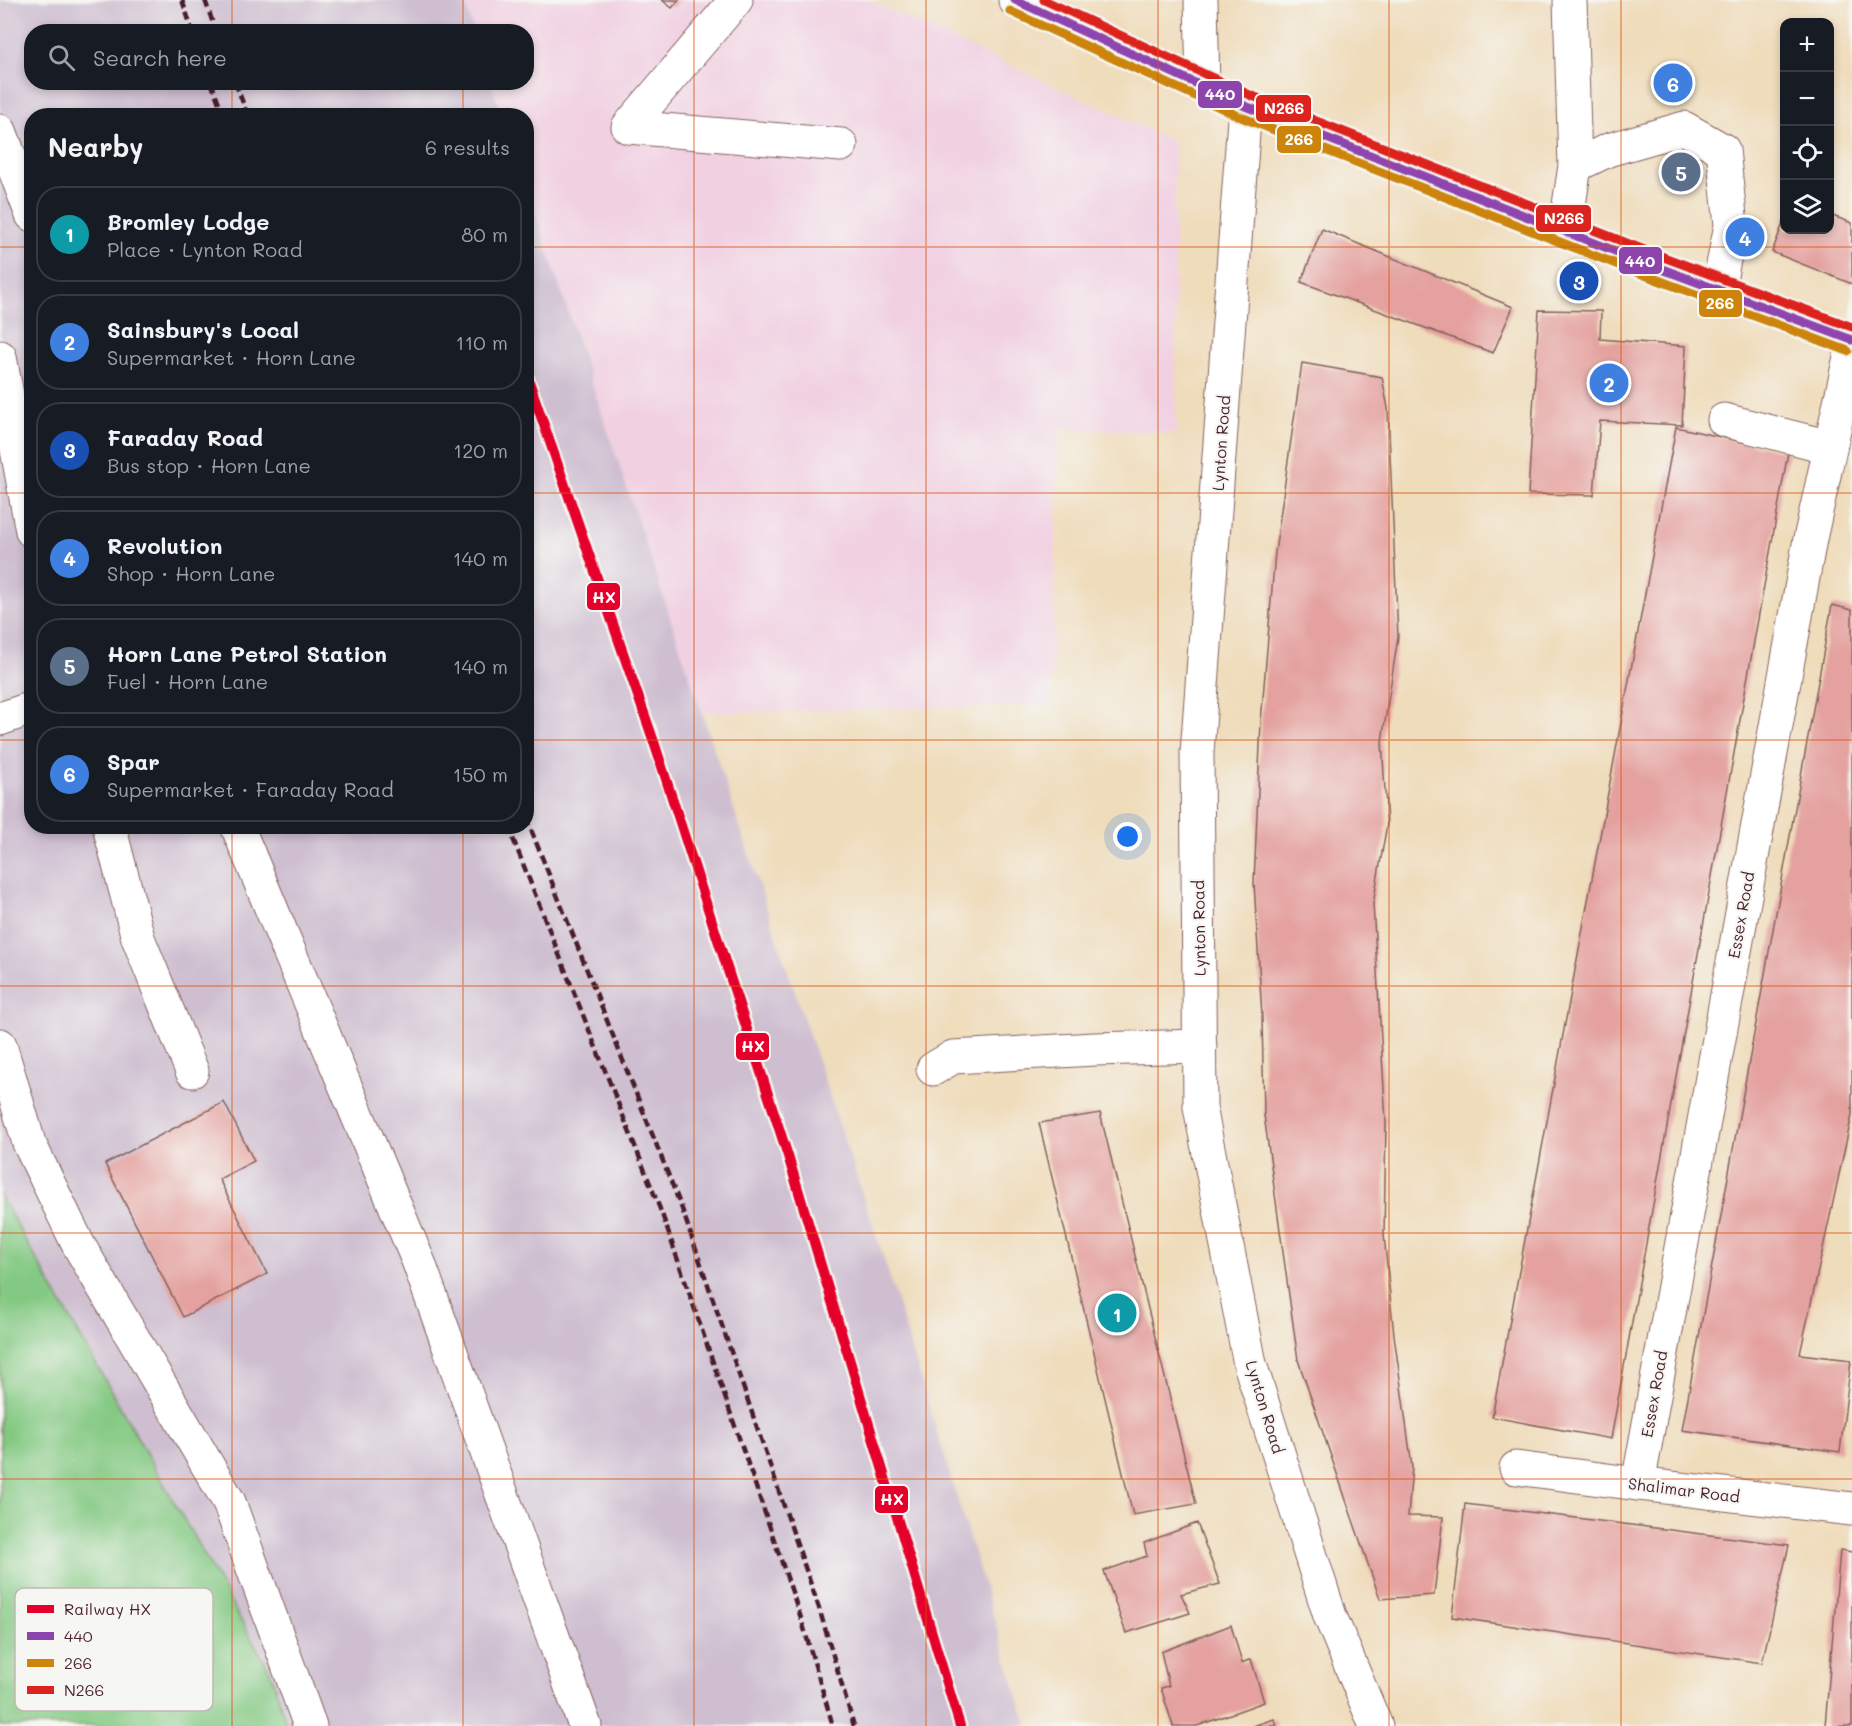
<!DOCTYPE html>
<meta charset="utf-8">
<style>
:root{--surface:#171b24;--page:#20242c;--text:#f1f3f6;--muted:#9ea1a6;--line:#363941;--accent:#db2777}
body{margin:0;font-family:Mali,sans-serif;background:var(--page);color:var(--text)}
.controls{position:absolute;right:18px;top:18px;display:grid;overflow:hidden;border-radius:12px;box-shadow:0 3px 9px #0003}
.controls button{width:54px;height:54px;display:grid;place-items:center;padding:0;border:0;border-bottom:2px solid var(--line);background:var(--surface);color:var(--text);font:30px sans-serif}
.you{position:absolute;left:1128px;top:837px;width:21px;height:21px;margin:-15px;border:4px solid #fff;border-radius:50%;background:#1a73e8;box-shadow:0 0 0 9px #1a73e833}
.badge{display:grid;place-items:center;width:39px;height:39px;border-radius:50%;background:var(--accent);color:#fff;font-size:20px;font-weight:700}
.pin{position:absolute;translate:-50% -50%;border:3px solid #fff;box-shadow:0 2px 6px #0006}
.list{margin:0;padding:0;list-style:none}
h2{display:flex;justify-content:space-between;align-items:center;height:78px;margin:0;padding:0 24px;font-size:26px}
h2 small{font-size:20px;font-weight:400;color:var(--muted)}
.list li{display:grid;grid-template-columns:39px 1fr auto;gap:18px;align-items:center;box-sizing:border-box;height:96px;margin:0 12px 12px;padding:0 12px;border:2px solid var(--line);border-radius:24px}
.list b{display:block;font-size:22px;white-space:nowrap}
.list p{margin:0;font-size:20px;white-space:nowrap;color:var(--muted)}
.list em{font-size:20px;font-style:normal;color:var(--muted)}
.icon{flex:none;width:33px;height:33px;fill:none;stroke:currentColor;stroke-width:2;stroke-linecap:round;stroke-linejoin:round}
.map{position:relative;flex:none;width:1852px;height:1726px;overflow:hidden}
.search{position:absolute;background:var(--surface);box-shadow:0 3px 9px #0003;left:24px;top:24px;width:510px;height:66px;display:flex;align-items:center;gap:15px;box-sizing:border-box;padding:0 21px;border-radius:24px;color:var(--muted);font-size:22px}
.panel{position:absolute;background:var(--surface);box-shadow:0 3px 9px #0003;left:24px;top:108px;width:510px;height:726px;border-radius:24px}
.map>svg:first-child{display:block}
</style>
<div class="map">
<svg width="1852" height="1726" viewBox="0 0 1852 1726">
<rect width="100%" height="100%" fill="#f6f6f2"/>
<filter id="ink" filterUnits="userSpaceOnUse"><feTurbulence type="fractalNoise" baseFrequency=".0167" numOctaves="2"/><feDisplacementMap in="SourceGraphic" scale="12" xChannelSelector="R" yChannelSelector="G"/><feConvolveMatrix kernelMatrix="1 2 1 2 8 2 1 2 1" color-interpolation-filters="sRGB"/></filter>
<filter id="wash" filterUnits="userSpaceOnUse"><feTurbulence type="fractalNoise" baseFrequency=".008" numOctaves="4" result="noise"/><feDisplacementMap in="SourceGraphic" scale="24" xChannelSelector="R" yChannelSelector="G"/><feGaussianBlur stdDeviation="1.35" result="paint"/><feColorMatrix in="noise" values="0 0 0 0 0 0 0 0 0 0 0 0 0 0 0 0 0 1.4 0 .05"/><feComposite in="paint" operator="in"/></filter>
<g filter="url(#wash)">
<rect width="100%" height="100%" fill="#efdcbb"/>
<path fill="#f1d0e2" d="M464,0H869L1174,142L1176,433L1059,428L1051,705L700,713L527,189L526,116L502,115L491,83L526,82V32L474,31Z"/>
<path fill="#cebed0" d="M0,0H464L474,31L32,32V82L491,83L502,115L32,116V826H526L527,189L886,1265L1027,1726H287L271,1673L0,1195Z"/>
<path fill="#84c983" stroke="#677457" stroke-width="1.5" d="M0,1195L271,1673L287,1726H0Z"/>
<g id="blocks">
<g fill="#e4a19f">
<path d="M662,0H679L672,8Z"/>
<path d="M1830,215L1852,223V284L1772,252L1784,221V230H1830Z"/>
<path d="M1322,229L1513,307L1493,353L1301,282Z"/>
<path d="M1539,310L1601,311L1600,339L1686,346L1682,425L1600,421L1594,495L1528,494Z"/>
<path d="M1302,363L1382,377L1388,408L1398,637L1382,741L1387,824L1373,904L1386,1122L1384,1235L1394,1335L1412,1467L1408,1516L1443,1517L1434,1595L1380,1599L1298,1360L1264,1115L1262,1017L1254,883L1261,722L1275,552Z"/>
<path d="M1676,427L1788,452L1611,1439L1492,1417Z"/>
<path d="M1832,605L1852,610V1115L1800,1354L1851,1360L1840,1452L1682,1430Z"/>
<path d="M224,1102L254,1161L219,1179L267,1274L183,1317L105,1164Z"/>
<path d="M1100,1113L1196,1504L1133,1515L1039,1123Z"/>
<path d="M1465,1504L1789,1545L1762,1663L1452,1617Z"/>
<path d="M1197,1523L1220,1584L1181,1594L1190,1613L1126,1633L1104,1571L1147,1556L1144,1543Z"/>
<path d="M1840,1550L1852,1552V1726H1825Z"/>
<path d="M1231,1625L1242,1663L1251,1659L1264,1702L1197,1726H1173L1161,1688L1169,1686L1161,1652Z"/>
<path d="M1274,1719L1277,1726H1253Z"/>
</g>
</g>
</g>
<g filter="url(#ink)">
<use href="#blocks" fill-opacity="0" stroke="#84615d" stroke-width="1.5"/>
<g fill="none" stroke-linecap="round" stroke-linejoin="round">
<defs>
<g id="minor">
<path d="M736,0L628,127L841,145"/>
<path d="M1201,0L1203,87"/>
<path d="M1245,106L1197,753L1200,1107L1250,1364L1330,1616L1376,1726"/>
<path d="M0,131L32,215"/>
<path d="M1575,166L1608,150L1684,128L1723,150L1731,225L1718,290"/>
<path d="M1565,231L1575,166L1570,0"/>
<path d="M0,357L32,531"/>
<path d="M1724,420L1830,447"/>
<path d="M0,719L32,708"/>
<path d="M109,826L138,938L192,1071"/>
<path d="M237,826L419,1263L585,1726"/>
<path d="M0,1045L29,1143L78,1244L229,1502L310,1726"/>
<path d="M933,1069L953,1057L1095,1049L1200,1046"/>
<path d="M1516,1468L1638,1484L1852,1509"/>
<path d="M1638,1484L1810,539L1852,348"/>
</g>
<path id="major" d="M1015,0L1245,106L1638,260L1852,340"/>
</defs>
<use href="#minor" stroke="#84615d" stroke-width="35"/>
<use href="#major" stroke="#84615d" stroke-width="35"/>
<use href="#minor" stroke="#fff" stroke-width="33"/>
<use href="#major" stroke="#fff" stroke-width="33"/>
<g stroke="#4a1f2b" stroke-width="4.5" stroke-dasharray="9 4.5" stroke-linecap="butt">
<path d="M182,0L193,32"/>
<path d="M205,0L216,32"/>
<path d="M211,82L224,116"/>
<path d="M235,82L248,116"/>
<path d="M526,817L682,1209L819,1608L854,1726"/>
<path d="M508,826L662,1214L801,1618L833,1726"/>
</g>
<defs>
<path id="bus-1" d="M1015,0L1245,106L1638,260L1852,340"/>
<path id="bus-2" d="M1010,11L1241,117L1634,271L1848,351"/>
<path id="bus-3" d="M1044,0L1250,95L1642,249L1852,327"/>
</defs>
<use href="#bus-1" stroke="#f6f6f2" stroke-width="14"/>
<use href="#bus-2" stroke="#f6f6f2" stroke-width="14"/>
<use href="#bus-3" stroke="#f6f6f2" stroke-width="14"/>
<use href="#bus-1" stroke="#8e44ad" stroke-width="9"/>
<use href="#bus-2" stroke="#cc840b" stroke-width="9"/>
<use href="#bus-3" stroke="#dc241f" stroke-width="9"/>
<defs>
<path id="rail-1" d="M526,373L654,742L788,1156L960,1726"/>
</defs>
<use href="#rail-1" stroke="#f6f6f2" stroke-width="15"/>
<use href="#rail-1" stroke="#e4002b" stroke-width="10"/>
</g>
</g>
<path fill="none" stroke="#d8530f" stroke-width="1.5" stroke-opacity="0.55" d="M232,0V32M463,0V32M694,0V1726M926,0V1726M1158,0V1726M1389,0V1726M1621,0V1726M232,82V116M463,82V116M0,247H32M526,247H1852M0,493H32M526,493H1852M0,740H32M526,740H1852M232,826V1726M463,826V1726M0,986H1852M0,1233H1852M0,1479H1852"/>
<g text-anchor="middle" stroke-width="4.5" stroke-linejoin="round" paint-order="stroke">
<g font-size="16" fill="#4a1f2b" stroke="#f6f6f2">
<text transform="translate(1221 443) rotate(-86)" y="6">Lynton Road</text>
<text transform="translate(1741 915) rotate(-80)" y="6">Essex Road</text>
<text transform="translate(1199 928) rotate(-91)" y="6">Lynton Road</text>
<text transform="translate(1654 1394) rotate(-80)" y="6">Essex Road</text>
<text transform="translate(1265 1407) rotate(73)" y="6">Lynton Road</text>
<text transform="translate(1684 1490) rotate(7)" y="6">Shalimar Road</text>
</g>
</g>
<rect x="15" y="1588" width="198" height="123" rx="9" fill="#f6f6f2" stroke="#c2b6b6" stroke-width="1.5"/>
<rect x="27" y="1605" width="27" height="8" fill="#e4002b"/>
<rect x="27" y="1632" width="27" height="8" fill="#8e44ad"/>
<rect x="27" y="1659" width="27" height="8" fill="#cc840b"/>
<rect x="27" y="1686" width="27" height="8" fill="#dc241f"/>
<g font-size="16" fill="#4a1f2b">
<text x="64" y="1615">Railway HX</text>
<text x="64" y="1642">440</text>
<text x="64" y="1669">266</text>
<text x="64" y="1696">N266</text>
</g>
<g stroke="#f6f6f2" stroke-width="2">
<rect x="1197" y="80" width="46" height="29" rx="6" fill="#8e44ad"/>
<rect x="1255" y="94" width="57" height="29" rx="6" fill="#dc241f"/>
<rect x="1276" y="125" width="46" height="29" rx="6" fill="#cc840b"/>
<rect x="1535" y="204" width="57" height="29" rx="6" fill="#dc241f"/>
<rect x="1618" y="246" width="45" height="29" rx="6" fill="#8e44ad"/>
<rect x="1698" y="289" width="45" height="29" rx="6" fill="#cc840b"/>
<rect x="586" y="582" width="35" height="29" rx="6" fill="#e4002b"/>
<rect x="735" y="1032" width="35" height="29" rx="6" fill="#e4002b"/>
<rect x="874" y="1485" width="35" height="29" rx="6" fill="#e4002b"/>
</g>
<g font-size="16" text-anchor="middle" font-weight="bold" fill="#fff">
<text x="1220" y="100">440</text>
<text x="1284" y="114">N266</text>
<text x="1299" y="145">266</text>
<text x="1564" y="224">N266</text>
<text x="1640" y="267">440</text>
<text x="1720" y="309">266</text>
<text x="604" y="603">HX</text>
<text x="753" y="1052">HX</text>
<text x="892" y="1505">HX</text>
</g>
</svg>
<div class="controls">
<button>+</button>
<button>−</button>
<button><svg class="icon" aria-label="locate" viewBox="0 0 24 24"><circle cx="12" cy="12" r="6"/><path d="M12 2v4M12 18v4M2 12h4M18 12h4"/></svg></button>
<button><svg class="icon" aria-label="layers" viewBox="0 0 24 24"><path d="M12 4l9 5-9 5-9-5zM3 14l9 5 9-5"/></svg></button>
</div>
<div class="you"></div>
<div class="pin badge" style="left:1117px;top:1313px;background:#0f9aa8">1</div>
<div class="pin badge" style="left:1609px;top:383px;background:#3f7fe0">2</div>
<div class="pin badge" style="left:1579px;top:281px;background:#1a4fb4">3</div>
<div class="pin badge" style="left:1745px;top:237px;background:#3f7fe0">4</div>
<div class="pin badge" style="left:1681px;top:172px;background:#5c6f8a">5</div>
<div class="pin badge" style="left:1673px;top:83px;background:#3f7fe0">6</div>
<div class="search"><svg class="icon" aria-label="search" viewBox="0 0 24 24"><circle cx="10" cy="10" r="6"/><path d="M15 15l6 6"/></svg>Search here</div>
<section class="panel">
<h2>Nearby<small>6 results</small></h2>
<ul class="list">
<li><span class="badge" style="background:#0f9aa8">1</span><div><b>Bromley Lodge</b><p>Place · Lynton Road</p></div><em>80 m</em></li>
<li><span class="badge" style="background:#3f7fe0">2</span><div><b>Sainsbury's Local</b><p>Supermarket · Horn Lane</p></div><em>110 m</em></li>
<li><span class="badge" style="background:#1a4fb4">3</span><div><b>Faraday Road</b><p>Bus stop · Horn Lane</p></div><em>120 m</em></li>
<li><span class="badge" style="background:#3f7fe0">4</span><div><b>Revolution</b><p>Shop · Horn Lane</p></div><em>140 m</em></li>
<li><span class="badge" style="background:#5c6f8a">5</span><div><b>Horn Lane Petrol Station</b><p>Fuel · Horn Lane</p></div><em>140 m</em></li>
<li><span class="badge" style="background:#3f7fe0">6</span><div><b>Spar</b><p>Supermarket · Faraday Road</p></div><em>150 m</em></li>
</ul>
</section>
</div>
